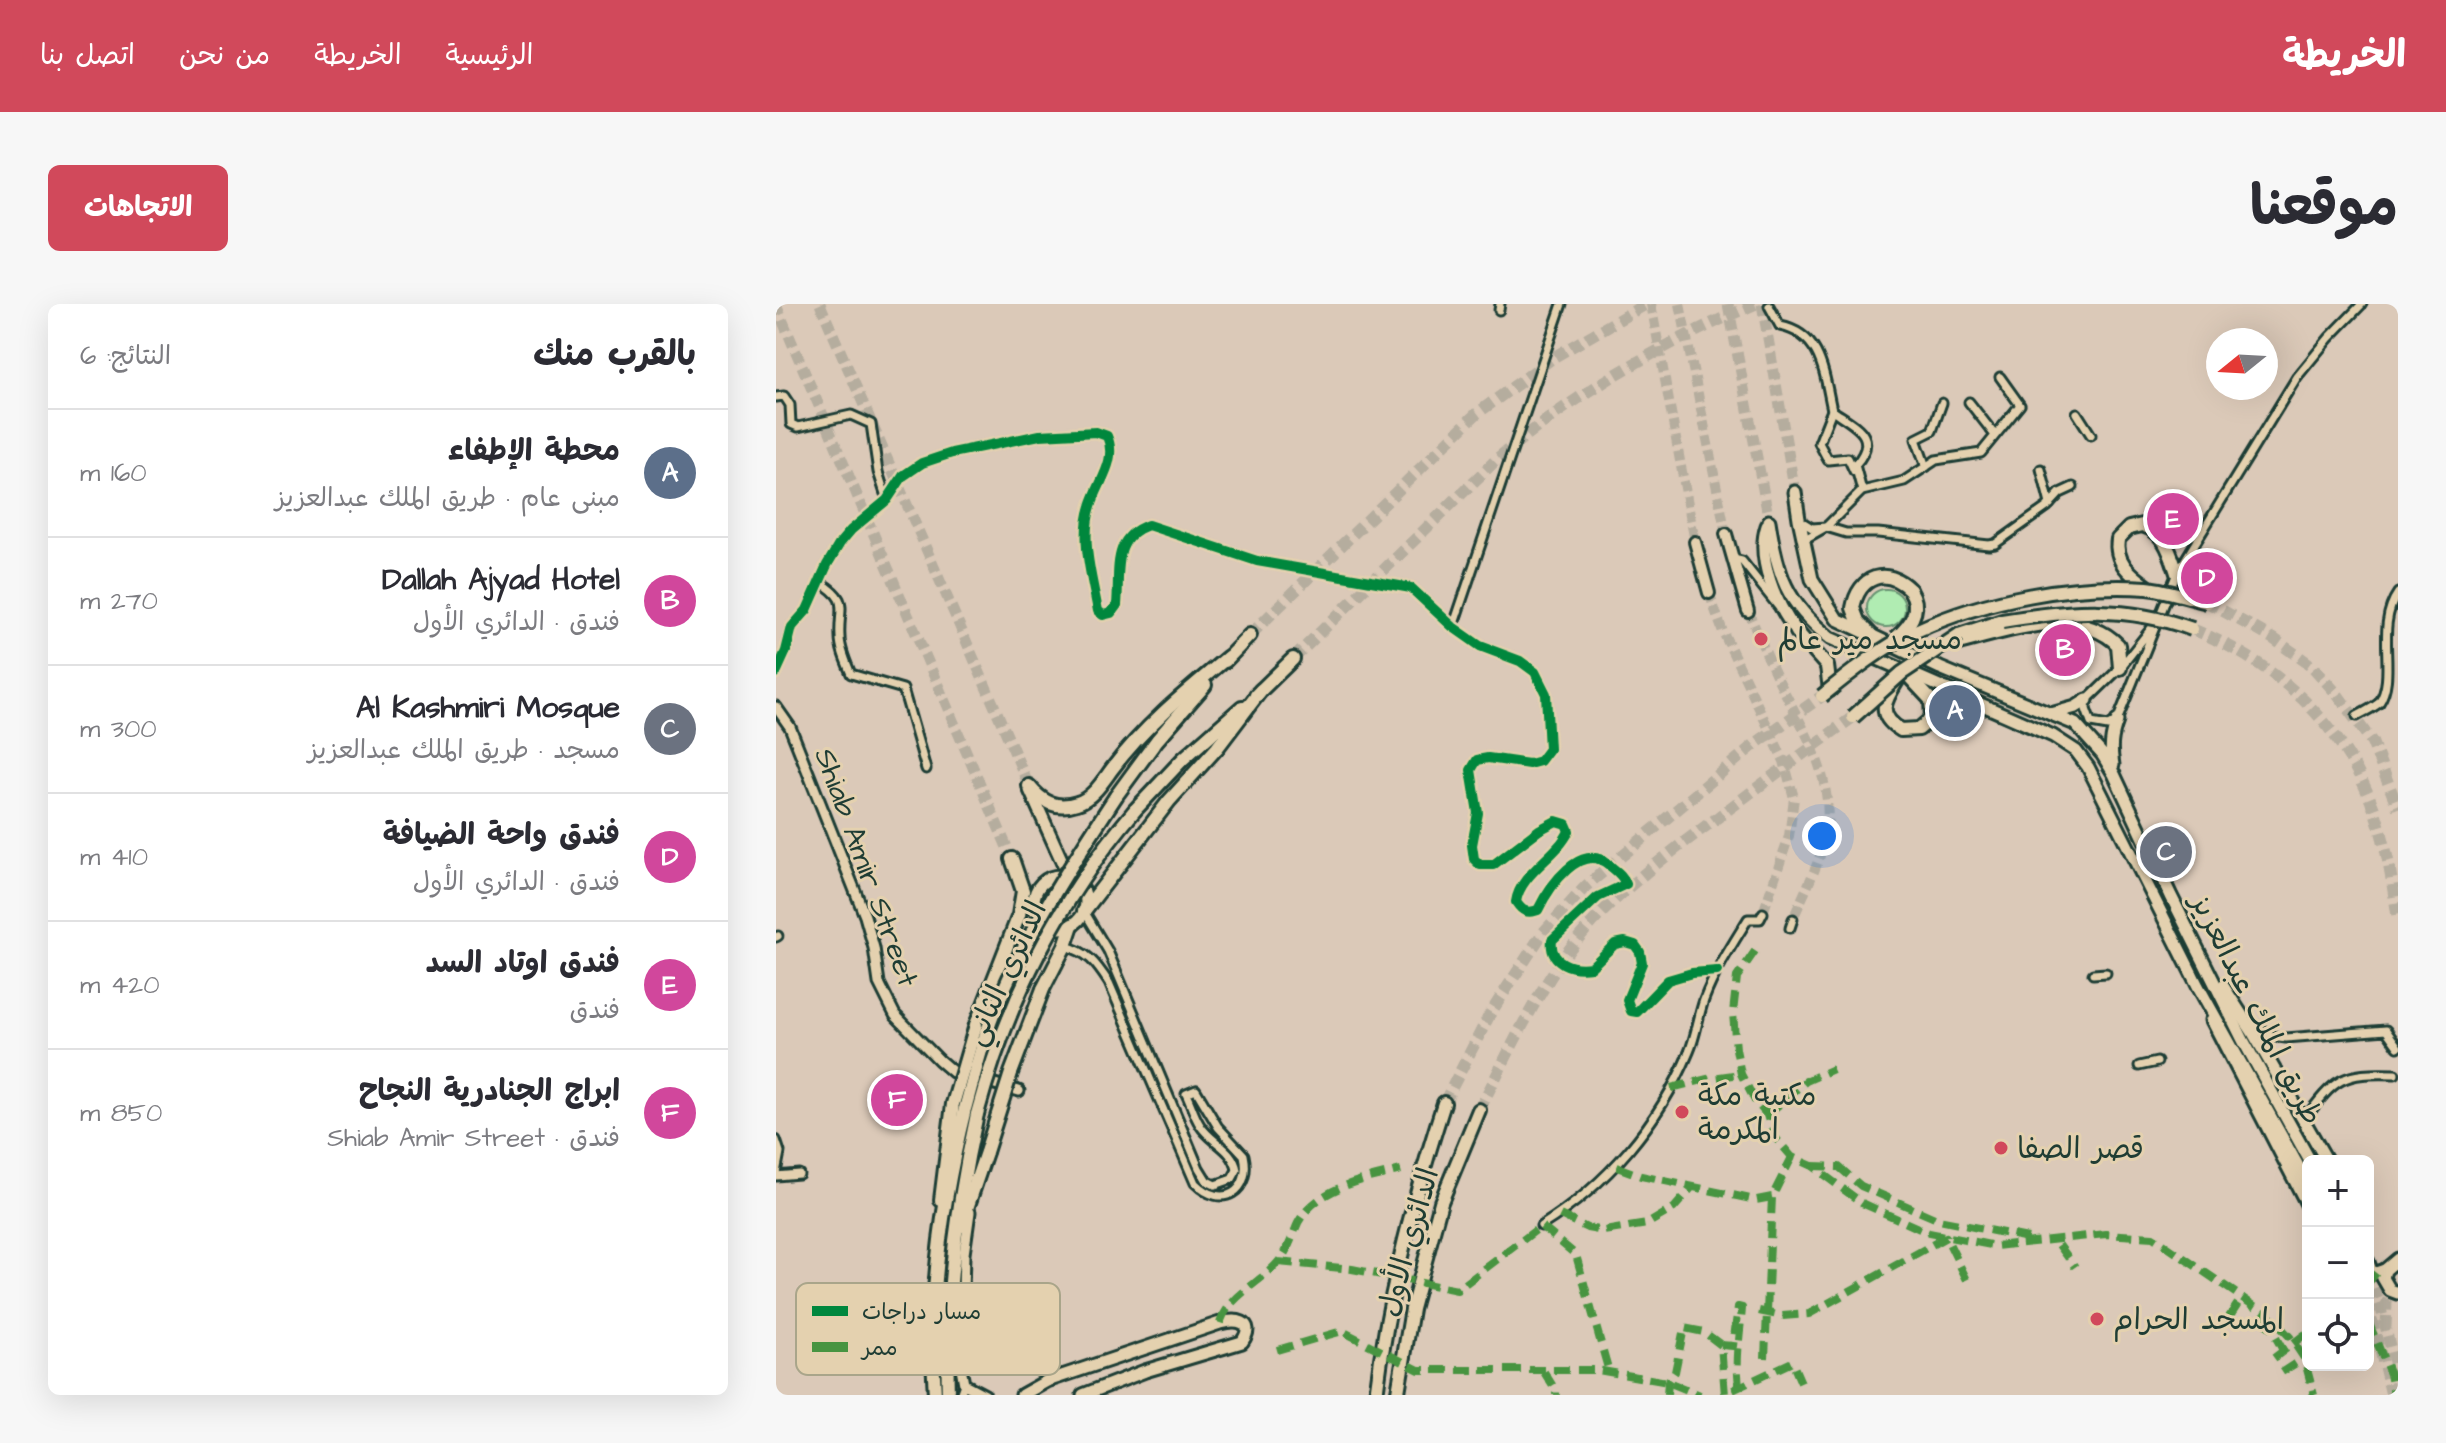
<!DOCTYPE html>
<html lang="ar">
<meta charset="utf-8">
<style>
:root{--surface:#fff;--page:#f7f7f7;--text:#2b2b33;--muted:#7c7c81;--line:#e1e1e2;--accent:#d1495b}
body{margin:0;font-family:"Architects Daughter","Playpen Sans Arabic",sans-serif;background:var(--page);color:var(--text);direction:rtl}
.controls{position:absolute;right:24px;bottom:24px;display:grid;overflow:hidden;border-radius:12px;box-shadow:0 8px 32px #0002}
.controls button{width:72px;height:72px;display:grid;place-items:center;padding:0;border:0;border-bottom:2px solid var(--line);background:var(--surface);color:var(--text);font:40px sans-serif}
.compass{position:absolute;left:1430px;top:24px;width:72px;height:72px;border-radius:50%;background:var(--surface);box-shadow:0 8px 32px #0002;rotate:252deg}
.you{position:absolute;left:1046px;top:532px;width:28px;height:28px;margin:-20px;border:6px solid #fff;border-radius:50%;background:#1a73e8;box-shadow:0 0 0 12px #1a73e833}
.badge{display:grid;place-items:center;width:52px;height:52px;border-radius:50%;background:var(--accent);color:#fff;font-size:26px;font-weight:700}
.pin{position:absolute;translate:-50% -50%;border:4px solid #fff;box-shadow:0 2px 8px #0006}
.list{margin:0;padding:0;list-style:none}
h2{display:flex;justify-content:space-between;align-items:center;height:104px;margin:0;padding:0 32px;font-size:34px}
h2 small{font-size:26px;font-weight:400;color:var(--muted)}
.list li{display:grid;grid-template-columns:52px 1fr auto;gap:24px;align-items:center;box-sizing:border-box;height:128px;padding:0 32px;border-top:2px solid var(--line)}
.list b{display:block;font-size:30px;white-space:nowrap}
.list p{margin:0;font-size:26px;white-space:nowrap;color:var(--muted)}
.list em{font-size:26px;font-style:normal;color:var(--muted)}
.icon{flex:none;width:44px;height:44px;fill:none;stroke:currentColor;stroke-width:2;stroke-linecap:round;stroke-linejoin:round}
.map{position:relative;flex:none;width:1622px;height:1091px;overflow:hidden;direction:ltr;border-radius:12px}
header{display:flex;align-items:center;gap:48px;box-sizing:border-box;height:112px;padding:0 40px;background:var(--accent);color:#fff}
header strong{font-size:38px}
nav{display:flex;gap:44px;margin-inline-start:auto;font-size:28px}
.intro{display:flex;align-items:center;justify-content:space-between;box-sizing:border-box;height:192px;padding:0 48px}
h1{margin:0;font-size:56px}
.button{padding:20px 36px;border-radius:12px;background:var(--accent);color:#fff;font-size:28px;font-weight:700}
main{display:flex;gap:48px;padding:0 48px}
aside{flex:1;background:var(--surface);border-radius:12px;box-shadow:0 8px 32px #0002}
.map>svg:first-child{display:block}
</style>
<header>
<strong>الخريطة</strong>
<nav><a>الرئيسية</a><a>الخريطة</a><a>من نحن</a><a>اتصل بنا</a></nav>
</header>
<div class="intro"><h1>موقعنا</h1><a class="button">الاتجاهات</a></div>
<main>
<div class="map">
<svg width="1622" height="1091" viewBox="0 0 1622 1091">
<rect width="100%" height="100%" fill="#dbc9b8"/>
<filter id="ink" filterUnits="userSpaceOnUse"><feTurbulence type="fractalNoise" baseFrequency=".0125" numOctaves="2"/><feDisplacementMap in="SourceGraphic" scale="16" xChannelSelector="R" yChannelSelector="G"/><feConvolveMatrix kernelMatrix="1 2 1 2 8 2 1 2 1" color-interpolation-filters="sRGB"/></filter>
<g filter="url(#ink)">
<circle fill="#b0ecb2" stroke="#689473" stroke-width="2" cx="1110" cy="304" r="19"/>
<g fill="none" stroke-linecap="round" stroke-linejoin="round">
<g stroke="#b5ad9e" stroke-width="10" stroke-dasharray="10 5" stroke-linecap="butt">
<path d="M875,0L919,238"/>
<path d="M904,0L950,230"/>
<path d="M933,289L947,328L1008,457L1018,494L1013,532L987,609"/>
<path d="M972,307C981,327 989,348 999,369C1022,417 1057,466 1051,523C1047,554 1029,586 1017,615"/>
</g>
<g stroke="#b5ad9e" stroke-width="11" stroke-dasharray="11 5.5" stroke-linecap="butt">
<path d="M44,0L253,482"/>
<path d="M0,1L236,555"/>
<path d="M1610,1023L1611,998L1619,981"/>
</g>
<g stroke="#b5ad9e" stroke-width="11" stroke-dasharray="11 5.5" stroke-linecap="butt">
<path d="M952,0L993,217"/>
<path d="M986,0L1019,188"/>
<path d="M1592,969L1604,1001L1622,1074"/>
<path d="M1592,999L1615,1091"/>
</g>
<g stroke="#b5ad9e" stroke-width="12" stroke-dasharray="12 6" stroke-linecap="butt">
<path d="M1431,298L1498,335L1536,362L1561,390L1596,438L1622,504"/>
<path d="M1416,325C1498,358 1564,416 1596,500C1610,536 1616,577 1622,615"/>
<path d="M474,331L699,111L778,53L870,0"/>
<path d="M517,355L722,154C800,89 886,40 979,0"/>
<path d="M668,799L714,710L766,630L810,582L979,440L1046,392"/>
<path d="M703,806C729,756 753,704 785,657C824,601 886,554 941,514C986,480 1032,446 1077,413"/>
</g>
<defs>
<g id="minor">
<path d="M993,2L1004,22C1046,30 1048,70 1056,106C1079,122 1105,132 1079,161L1086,187"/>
<path d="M723,6L724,0"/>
<path d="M0,93L8,92L14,101L15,120L22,123L75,111L95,120L102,168L111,196"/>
<path d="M1193,98L1218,130"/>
<path d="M1056,106L1043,139L1052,156L1072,154L1078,167"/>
<path d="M1301,109L1315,131"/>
<path d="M1150,163L1140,135L1156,127L1166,99"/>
<path d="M1265,165L1274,200"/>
<path d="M1023,216L1036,224L1050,223L1070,229H1102L1213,241L1219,240L1271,203L1284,189L1297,183"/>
<path d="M1027,236L1050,223L1086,187L1128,177L1160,156L1205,149L1244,101L1224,73"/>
<path d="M957,255L966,257L1001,301"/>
<path d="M44,278C75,297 62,303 64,333C64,345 70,358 75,370L127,385L150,465"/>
<path d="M1378,321L1344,364L1311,396L1310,405L1315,419L1332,422L1341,417L1401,269L1521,73L1553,34L1586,0"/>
<path d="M677,323L786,0"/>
<path d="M0,369L10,347L16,323L31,306L51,261L64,239L75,226L111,196L127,172L146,159L176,149L264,131L320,128L331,132C342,157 322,178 315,202C304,236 316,273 322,307L327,311L335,309L341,301C344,267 335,234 372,221L481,257L635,284L677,323L704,342L744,357L759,368L770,390L773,445L764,457L753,460L712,454L701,456L695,466L702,509L696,541L698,555L704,561H717L763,526L780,517L790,520L793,527C781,553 744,569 740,598C746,607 751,610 762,606C773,583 805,536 833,561C840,567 847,571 850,580L822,593L776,636C773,659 796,666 815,663L839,640L849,638L859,641L864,648L866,659L851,696L855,707L861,708L892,676L916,669L941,667"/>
<path d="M1581,412C1588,408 1597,404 1603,399C1622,371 1598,323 1622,289"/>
<path d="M1014,624L1017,615"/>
<path d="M0,633L2,632"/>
<path d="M289,642C312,648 320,659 333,679L419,879C446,906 476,888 468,851L442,823L420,786L410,790C415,800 418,812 424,821C435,839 457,844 461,866L456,875L439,881L431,877L423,864L332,647L308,607"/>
<path d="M1317,670L1330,669"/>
<path d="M1474,718L1496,732L1510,734L1610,726L1622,743"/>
<path d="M1363,762L1381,758"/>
<path d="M1528,816C1559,774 1566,768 1619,770"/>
<path d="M0,836L4,848L0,869"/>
<path d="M0,872L23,870"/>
<path d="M765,922C831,881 883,820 913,748C920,732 922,713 928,696C939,667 956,641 972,615H984L987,609"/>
<path d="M184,1091L188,1080"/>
</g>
<g id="tertiary">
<path d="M0,403L14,423L89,612L98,644L103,679L119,711L163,756L177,768L243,787"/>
<path d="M194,908L188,950L185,1064L188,1080L209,1091"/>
</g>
<g id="secondary">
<path d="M950,230L972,307"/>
<path d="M919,238L933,289"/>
</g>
<g id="primary">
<path d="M254,486L293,573"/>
<circle cx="284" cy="598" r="26"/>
<path d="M1622,955L1609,966L1607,974L1614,986L1622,989"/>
<path d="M1592,958L1595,967L1600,969L1609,966"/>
<path d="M246,1091L271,1077L444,1019C459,1015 481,1016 466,1038L369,1067L307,1091"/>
</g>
<g id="trunk">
<path d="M1019,188L1023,215L1036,275L1061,315L1164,364L1299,420L1326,450L1338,470L1395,592L1467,736L1534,857"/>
<path d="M993,217C1001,270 1010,299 1054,334L1277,432L1300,447L1312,463L1422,682L1532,880"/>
<path d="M991,222C980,255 1000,301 1021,328"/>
<path d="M1275,410L1300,403L1311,396"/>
<path d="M1337,461C1334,444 1335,433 1341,417"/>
<path d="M1447,682L1476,727L1551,857"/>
<path d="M1436,716L1532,902"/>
</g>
<g id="motorway">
<path d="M1373,284C1356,271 1338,259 1342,235L1353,224L1366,221C1389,228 1394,248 1401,269"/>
<path d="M1021,328L1051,362L1054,386"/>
<path d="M1183,331L1226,317"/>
<path d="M1097,333L1082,317L1077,304C1083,272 1110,262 1134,286"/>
<path d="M1179,340C1226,328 1303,300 1342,341L1344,364"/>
<path d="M449,357L474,331"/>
<path d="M1122,375C1110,395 1098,410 1125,426L1143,425L1156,414L1155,396L1127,366"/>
<path d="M480,391L517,355"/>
<path d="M253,482C266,498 280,506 301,499C316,495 327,477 336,465C369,421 410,388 452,353"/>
<path d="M340,492L381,436L429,381"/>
<path d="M359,506L407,455L466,403"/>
<path d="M308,607L393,497L441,444L485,386"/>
<path d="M267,685L289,642L296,621"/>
<path d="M200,721L243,611L247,587L236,555"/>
<path d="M165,896L177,800"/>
<path d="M185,922L210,848"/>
<path d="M601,1084C613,987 638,892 668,799"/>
<path d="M622,1088L636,1005L665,898L703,806"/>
<path d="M159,1091C152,996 166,897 189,805"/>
<path d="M172,1091C169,995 180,903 201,810"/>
</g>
</defs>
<use href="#minor" stroke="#1f3d34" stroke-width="13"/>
<use href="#tertiary" stroke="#1f3d34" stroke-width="15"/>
<use href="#secondary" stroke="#1f3d34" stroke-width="16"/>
<use href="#primary" stroke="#1f3d34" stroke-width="17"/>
<use href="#trunk" stroke="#1f3d34" stroke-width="17"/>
<use href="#motorway" stroke="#1f3d34" stroke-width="18"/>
<use href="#minor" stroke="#e4d1af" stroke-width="7"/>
<use href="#tertiary" stroke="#e4d1af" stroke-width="9"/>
<use href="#secondary" stroke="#e4d1af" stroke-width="10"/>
<use href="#primary" stroke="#e4d1af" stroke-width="11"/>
<use href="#trunk" stroke="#e4d1af" stroke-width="11"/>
<use href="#motorway" stroke="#e4d1af" stroke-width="12"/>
<defs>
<g id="motorway-bridge">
<path d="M1226,317C1295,306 1350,301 1416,325"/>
<path d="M1120,334C1135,321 1146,305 1134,286"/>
<path d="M1046,392C1075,368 1108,342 1142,326C1210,295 1296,279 1371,284C1391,286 1411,293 1431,298"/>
<path d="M1077,413L1126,369L1183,331"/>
<path d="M177,800L200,721"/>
<path d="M189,805C198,773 205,741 217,711C248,633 294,562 340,492"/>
<path d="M201,810C232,695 282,597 359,506"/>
<path d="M210,848L235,769L267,685"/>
</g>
</defs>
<use href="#motorway-bridge" stroke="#1f3d34" stroke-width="18" stroke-linecap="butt"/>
<use href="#motorway-bridge" stroke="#e4d1af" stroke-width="12"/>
<g stroke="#479441" stroke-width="8" stroke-dasharray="16 8" stroke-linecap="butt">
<path d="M979,647L961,673L957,709L960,745L965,770L979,797L991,811L997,831L1016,853L1036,862L1086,899L1153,929L1220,942L1330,930L1377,933L1496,1014L1514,1033L1528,1054L1538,1091"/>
<path d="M895,784L935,774L965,770"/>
<path d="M991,811L1030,777L1057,765"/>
<path d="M1036,862L1063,863L1085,882L1163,916L1252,934"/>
<path d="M841,863L865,872L980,896L996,893"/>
<path d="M784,911L811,924L828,927L871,920L898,904L917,882"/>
<path d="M1283,941L1299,963"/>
<path d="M502,958L576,965L681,986L765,922L800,951L833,1068"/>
<path d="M1592,979L1600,969"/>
<path d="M983,1007L1006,1012L1033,1010L1170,933L1191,976"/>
<path d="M1453,1013L1466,993"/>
<path d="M1484,1016L1494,1023L1508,1048"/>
<path d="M1592,1017L1614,1070L1618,1091"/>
<path d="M444,1019C454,990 484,980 503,957C513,946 516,932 522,919C541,883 590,875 625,866"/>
<path d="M945,1041L957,1042L962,1003L966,1004C964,1033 958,1063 965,1091"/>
<path d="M501,1046L566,1027L643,1066H821L892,1078L924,1091"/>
<path d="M989,1054L996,893L1016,853"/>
<path d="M1498,1054L1532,1028"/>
<path d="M768,1068L780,1087V1091"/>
<path d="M1506,1068L1528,1054L1532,1056"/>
<path d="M957,1086L1016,1058L1026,1081"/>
<path d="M891,1091L892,1078L899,1068L908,1024L928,1028L945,1041L949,1091"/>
</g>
<defs>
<path id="cycleway" d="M0,369L10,347L16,323L31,306L51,261L64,239L75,226L111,196L127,172L146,159L176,149L264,131L320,128L331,132C342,157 322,178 315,202C304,236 316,273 322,307L327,311L335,309L341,301C344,267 335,234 372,221L481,257L635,284L677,323L704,342L744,357L759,368L770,390L773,445L764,457L753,460L712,454L701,456L695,466L702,509L696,541L698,555L704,561H717L763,526L780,517L790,520L793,527C781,553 744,569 740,598C746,607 751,610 762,606C773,583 805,536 833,561C840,567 847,571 850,580L822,593L776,636C773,659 796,666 815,663L839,640L849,638L859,641L864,648L866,659L851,696L855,707L861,708L892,676L916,669L941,667"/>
</defs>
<use href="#cycleway" stroke="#e4d1af" stroke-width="15"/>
<use href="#cycleway" stroke="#00873e" stroke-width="10"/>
</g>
</g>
<g fill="#d1495b" stroke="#e4d1af" stroke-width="3">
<circle cx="985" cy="335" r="8"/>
<circle cx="906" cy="808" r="8"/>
<circle cx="1225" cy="844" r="8"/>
<circle cx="1321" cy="1015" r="8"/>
</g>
<g text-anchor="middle" stroke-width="6" stroke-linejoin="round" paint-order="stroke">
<g font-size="30" fill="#1f3d34" stroke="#e4d1af" text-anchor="start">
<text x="1001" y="345">مسجد مير عالم</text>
<text x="922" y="801">مكتبة مكة<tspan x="922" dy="34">المكرمة</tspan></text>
<text x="1241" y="854">قصر الصفا</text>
<text x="1337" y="1025">المسجد الحرام</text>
</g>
<g font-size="30" fill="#1f3d34" stroke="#e4d1af">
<text transform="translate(91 563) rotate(70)" y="10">Shiab Amir Street</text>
<text transform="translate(229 669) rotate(-65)" y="10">الدائري الثاني</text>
<text transform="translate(1481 705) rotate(63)" y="10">طريق الملك عبدالعزيز</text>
<text transform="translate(632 938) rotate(-74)" y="10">الدائري الأول</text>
</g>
</g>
<rect x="20" y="979" width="264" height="92" rx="12" fill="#e4d1af" stroke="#a9a58a" stroke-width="2"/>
<rect x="36" y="1002" width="36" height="10" fill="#00873e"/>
<rect x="36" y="1038" width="36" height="10" fill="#479441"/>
<g font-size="22" fill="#1f3d34">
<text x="86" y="1015">مسار دراجات</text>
<text x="86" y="1051">ممر</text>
</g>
</svg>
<div class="controls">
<button>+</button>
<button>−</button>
<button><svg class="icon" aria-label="locate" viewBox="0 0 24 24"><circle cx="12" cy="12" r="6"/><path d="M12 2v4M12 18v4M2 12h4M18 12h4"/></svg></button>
</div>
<svg class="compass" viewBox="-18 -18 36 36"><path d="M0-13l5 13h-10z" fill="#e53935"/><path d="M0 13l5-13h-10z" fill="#7c7c81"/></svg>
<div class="you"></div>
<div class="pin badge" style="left:1179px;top:407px;background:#5c6f8a">A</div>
<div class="pin badge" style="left:1289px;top:346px;background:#d1479c">B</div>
<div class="pin badge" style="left:1390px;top:548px;background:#6b7280">C</div>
<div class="pin badge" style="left:1431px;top:274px;background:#d1479c">D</div>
<div class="pin badge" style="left:1397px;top:215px;background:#d1479c">E</div>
<div class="pin badge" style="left:121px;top:796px;background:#d1479c">F</div>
</div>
<aside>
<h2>بالقرب منك<small>النتائج: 6</small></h2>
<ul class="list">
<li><span class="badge" style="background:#5c6f8a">A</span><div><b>محطة الإطفاء</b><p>مبنى عام · طريق الملك عبدالعزيز</p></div><em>160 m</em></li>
<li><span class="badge" style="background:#d1479c">B</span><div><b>Dallah Ajyad Hotel</b><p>فندق · الدائري الأول</p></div><em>270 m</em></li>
<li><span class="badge" style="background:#6b7280">C</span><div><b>Al Kashmiri Mosque</b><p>مسجد · طريق الملك عبدالعزيز</p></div><em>300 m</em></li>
<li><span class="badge" style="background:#d1479c">D</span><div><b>فندق واحة الضيافة</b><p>فندق · الدائري الأول</p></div><em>410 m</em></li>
<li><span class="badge" style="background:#d1479c">E</span><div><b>فندق اوتاد السد</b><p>فندق</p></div><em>420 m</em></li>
<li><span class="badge" style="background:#d1479c">F</span><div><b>ابراج الجنادرية النجاح</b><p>فندق · Shiab Amir Street</p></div><em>850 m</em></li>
</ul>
</aside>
</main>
